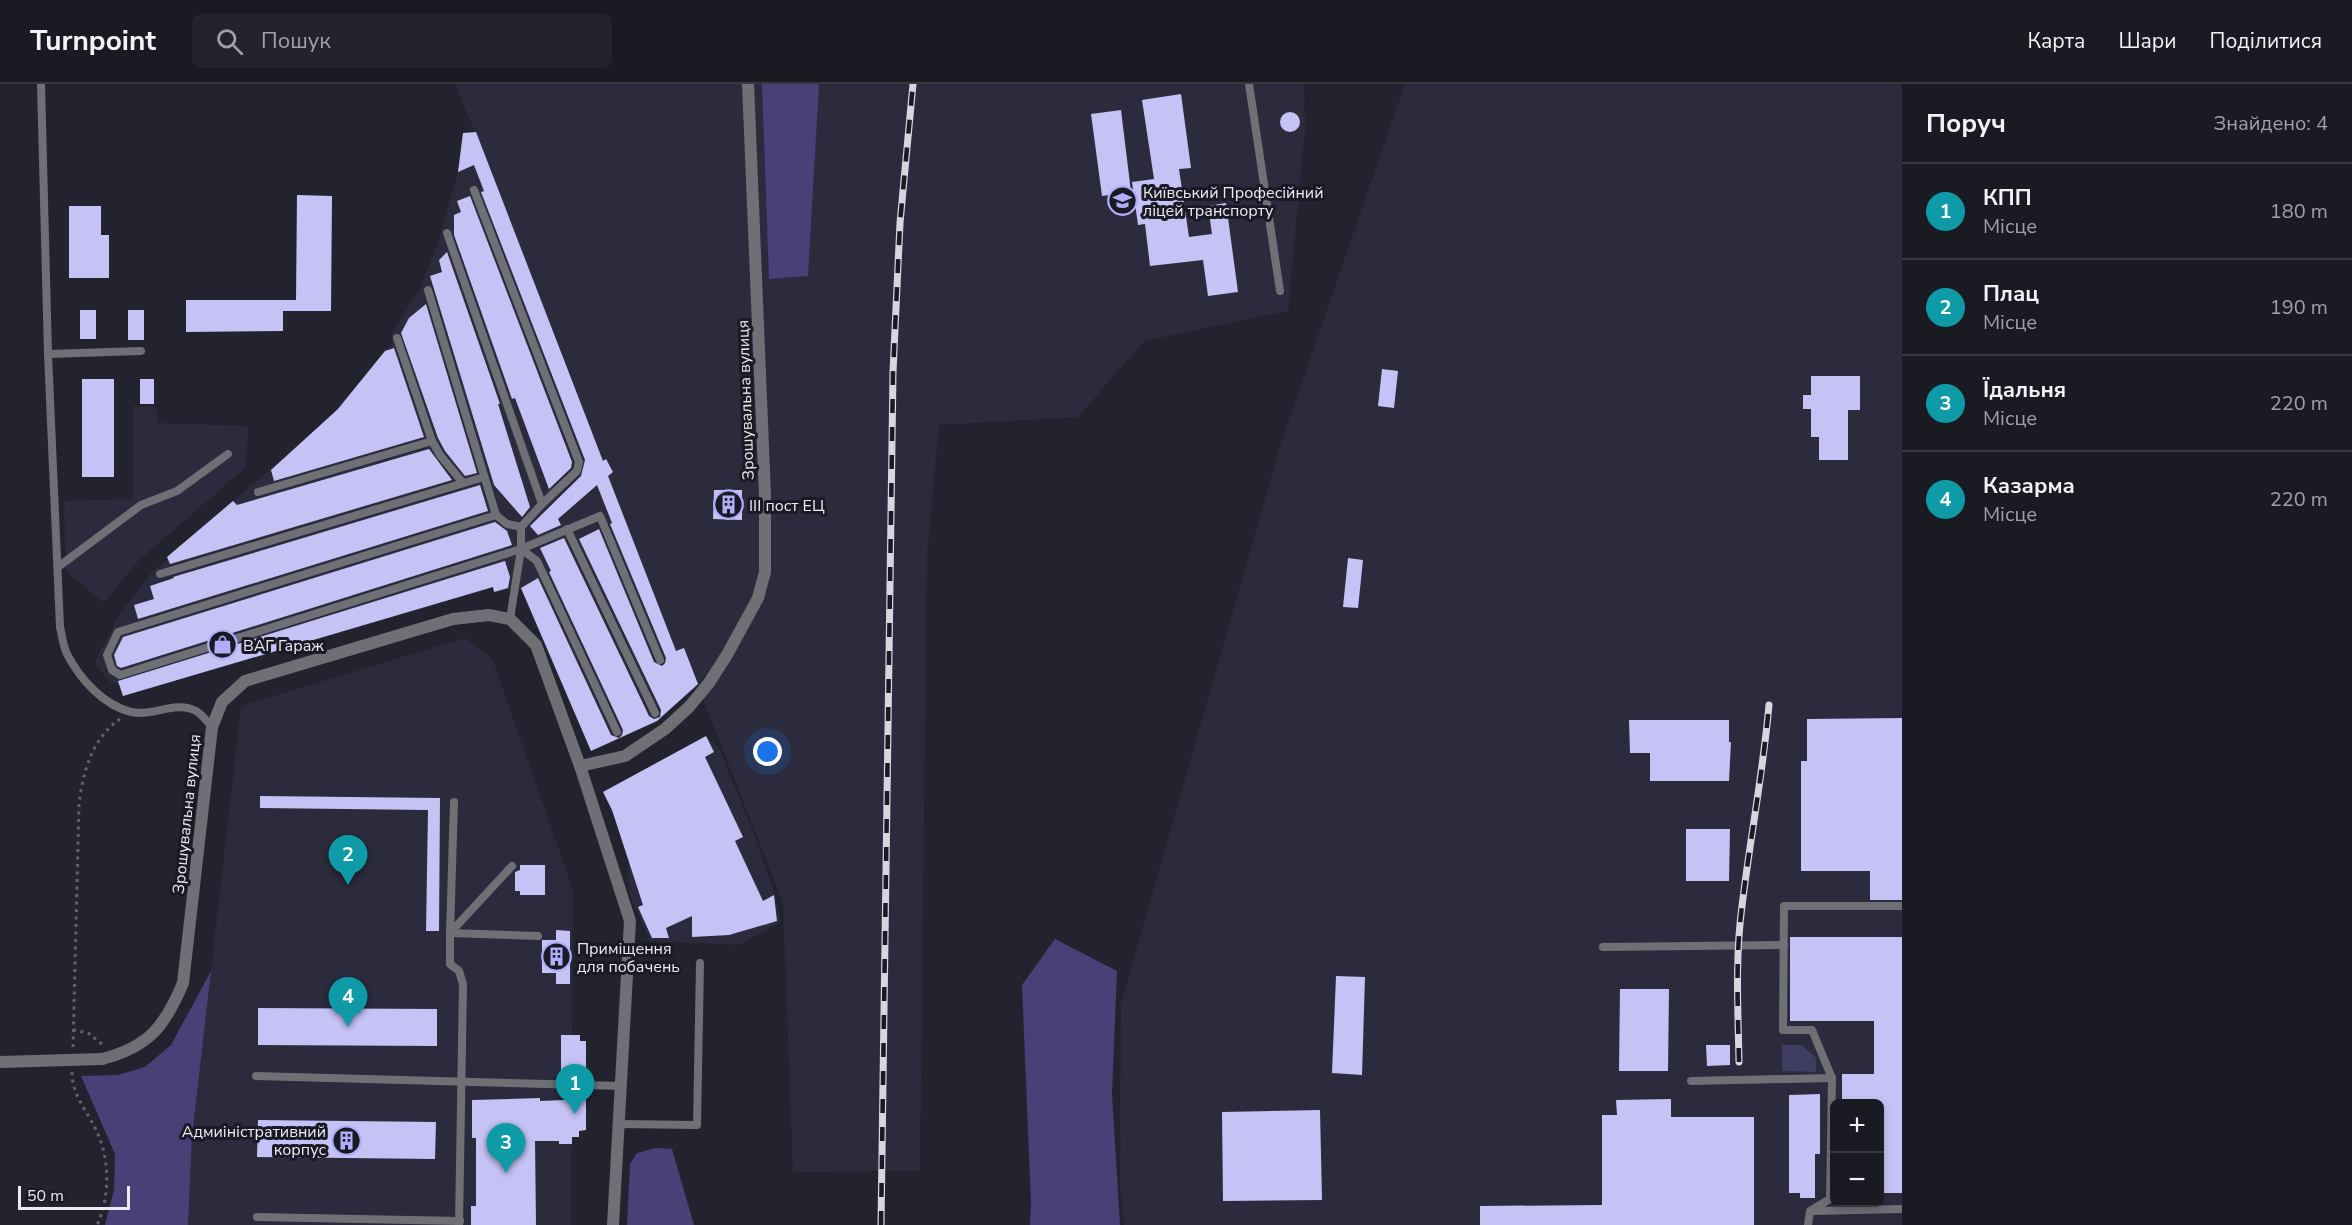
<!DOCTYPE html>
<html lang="uk">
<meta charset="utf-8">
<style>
:root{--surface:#1a1a23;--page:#23232b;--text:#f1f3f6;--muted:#9fa1a6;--line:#383841;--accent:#db2777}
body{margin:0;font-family:"Nunito Sans",sans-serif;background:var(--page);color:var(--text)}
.controls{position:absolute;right:18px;bottom:18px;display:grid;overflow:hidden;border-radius:9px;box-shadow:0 3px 9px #0003}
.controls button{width:54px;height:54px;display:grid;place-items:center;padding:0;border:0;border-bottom:2px solid var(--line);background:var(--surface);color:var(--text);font:30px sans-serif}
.scale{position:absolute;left:18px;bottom:15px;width:112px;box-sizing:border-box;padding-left:6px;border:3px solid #ebebf3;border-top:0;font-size:16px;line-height:21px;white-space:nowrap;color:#ebebf3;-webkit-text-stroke:4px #1a1925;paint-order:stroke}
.you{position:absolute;left:768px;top:668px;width:21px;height:21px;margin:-15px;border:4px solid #fff;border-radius:50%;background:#1a73e8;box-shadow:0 0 0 9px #1a73e833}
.badge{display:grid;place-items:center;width:39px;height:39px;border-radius:50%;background:var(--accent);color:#fff;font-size:20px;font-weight:700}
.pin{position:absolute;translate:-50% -50px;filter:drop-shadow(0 2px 3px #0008)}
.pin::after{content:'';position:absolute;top:32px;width:21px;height:18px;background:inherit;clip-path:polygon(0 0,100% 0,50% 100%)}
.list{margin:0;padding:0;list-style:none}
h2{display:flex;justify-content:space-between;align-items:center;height:78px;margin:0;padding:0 24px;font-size:26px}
h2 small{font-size:20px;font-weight:400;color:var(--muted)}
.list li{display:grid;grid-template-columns:39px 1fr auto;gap:18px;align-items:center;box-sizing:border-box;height:96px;padding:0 24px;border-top:2px solid var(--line)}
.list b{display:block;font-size:22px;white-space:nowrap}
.list p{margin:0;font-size:20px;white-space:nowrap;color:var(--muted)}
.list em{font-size:20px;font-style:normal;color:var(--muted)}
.icon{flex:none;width:33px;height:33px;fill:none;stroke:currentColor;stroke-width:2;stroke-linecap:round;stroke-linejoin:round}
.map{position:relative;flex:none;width:1902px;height:1141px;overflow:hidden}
header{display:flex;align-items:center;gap:36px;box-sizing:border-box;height:84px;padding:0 30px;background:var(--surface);border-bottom:2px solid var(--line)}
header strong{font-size:28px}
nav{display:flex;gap:33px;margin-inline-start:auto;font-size:21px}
.search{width:420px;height:54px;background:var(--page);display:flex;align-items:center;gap:15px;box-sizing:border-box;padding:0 21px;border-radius:9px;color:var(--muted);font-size:22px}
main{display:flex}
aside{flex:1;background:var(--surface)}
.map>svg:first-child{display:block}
</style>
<header>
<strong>Turnpoint</strong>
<div class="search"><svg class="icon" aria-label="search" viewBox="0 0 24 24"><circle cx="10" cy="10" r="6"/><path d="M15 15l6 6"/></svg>Пошук</div>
<nav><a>Карта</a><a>Шари</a><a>Поділитися</a></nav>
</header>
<main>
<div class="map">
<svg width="1902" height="1141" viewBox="0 0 1902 1141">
<rect width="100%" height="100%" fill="#23232f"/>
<g fill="#2c2b3d" fill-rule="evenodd">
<path d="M455,0H1304L1305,45L1288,227L1144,257L1078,333L939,341L927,473L920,1087L793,1088L783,819L698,602L652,639L591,667L520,504L494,508L493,503L123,612L119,601L111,599L96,581V575L121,528L152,488L329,334L392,258L391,250L420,205L437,161L458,88L463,49L475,48Z"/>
<path d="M1405,0H1902V1141H1124L1120,1098L1121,919L1281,359ZM1834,1020H1880V1118H1834Z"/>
<path d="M133,322L157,323V339L248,342L246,383L139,476L104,519L66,487L64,417L133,415Z"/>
<path d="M465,554L492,574L573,806L571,1141H188L192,1053L241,622Z"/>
<path d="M706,652L719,664L755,753L773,805L781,838L738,861L650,857L629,809L628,775L615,734L603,708Z"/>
</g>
<path fill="#403d63" d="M1782,961H1802L1816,974V988L1782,987Z"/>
<g fill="#474177">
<path d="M762,0H819L808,192L769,195Z"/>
<path d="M1055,855L1117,887L1112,1010L1120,1141H1030L1031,1118L1022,901Z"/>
<path d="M211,887L192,1053L188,1141H105L114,1106L115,1070L81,992L118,991L145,983L171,961Z"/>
<path d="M656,1064L672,1065L694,1141H627L630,1080L637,1069Z"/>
</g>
<g fill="#c5c3f6">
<path d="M1181,10L1191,84L1179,85L1189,153L1212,150L1208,122L1226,119L1238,208L1208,212L1203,176L1150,182L1145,140L1138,141L1132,98L1154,95L1142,16Z"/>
<path d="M1121,26L1131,108L1102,112L1091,30Z"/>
<circle cx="1290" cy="38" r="10"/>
<path d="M476,48L603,377L606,375L613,388L608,392L676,567L684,564L698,600L657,637L591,667L521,504L538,494L611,651L619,654L622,651L623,646L549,488L551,487L540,464L564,454L649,632L654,635L660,633L661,626L579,455L599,445L654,578L662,582L665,579L666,574L610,440L612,439L597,401L558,435L561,441L538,451L530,442L581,392L585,376L481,108L484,107L474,81L458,88L463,49Z"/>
<path d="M297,111L332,112L331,227H283V247L186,248V216H296Z"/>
<path d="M470,112L572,378L571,384L549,405L515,314L512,315L454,151V131L461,128L457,117Z"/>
<path d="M69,122H101V151H109V194H69Z"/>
<path d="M447,168L500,320H498L530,423L522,433L494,401L502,427L430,192L442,188L439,176Z"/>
<path d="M426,220L477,389L465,392L445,367L438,354L401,249L409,234Z"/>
<rect x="80" y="226" width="16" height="29"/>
<rect x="128" y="226" width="16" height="30"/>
<path d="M394,264L424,353L274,397L271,386L338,325L385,267Z"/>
<path d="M1382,285L1398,287L1394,324L1378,322Z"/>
<path d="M1811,292H1860V326H1848V376H1819V353H1811V325H1803V311H1811Z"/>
<rect x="82" y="295" width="32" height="98"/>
<rect x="140" y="295" width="14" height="25"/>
<path d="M429,365L452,396L170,480L167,473L233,417L237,421Z"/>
<path d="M480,401L488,427L138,535L134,521L154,515L150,502L174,494L173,493Z"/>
<path d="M714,406H742V436L713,435Z"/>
<path d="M495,438L507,447L512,461L121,584L117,582L114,571L123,553Z"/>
<path d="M1348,474L1363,476L1358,524L1343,523Z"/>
<path d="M505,477L510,493L508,504L494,508L493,503L123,612L118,597Z"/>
<path d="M1902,634V816H1870V787H1801V677H1807V635Z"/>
<path d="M1629,636H1729V658H1731L1729,697H1650V669H1630Z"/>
<path d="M706,652L714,668L705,673L743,753L735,757L763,817L774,811L777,837L729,851L692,853V832L666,844L669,854H652L638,823L643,821L612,726L603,708Z"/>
<path d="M260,712L440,714L439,847H426L428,726L260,724Z"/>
<path d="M1686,745H1730L1729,797H1686Z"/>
<path d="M520,781H545V811H520V807H515V788L520,786Z"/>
<path d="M556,846L570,847V900H556V889H542V856H556Z"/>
<path d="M1790,853H1902V1109H1880V1020L1842,1018V990H1874V937H1790Z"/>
<path d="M1336,892L1365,893L1362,991L1332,989Z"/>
<path d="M1620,905H1669L1668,987H1619Z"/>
<path d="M258,924L437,925V962L258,961Z"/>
<path d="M561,951H580V957H586V995L565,994V986H561Z"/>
<path d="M1706,961H1730V981L1707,982Z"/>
<path d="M565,1007H586V1046L579,1047V1053H572V1060H559V1057H535L536,1141H471V1122H476V1054H472V1016L540,1014V1017L564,1016Z"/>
<path d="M1820,1010V1070H1815V1114H1800V1109H1789V1011Z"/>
<path d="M1671,1015V1033H1754V1141H1480V1122L1602,1121V1031H1617L1616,1016Z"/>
<path d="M1320,1026L1322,1116L1223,1117L1222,1028Z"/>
<path d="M258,1036L436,1038L435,1075L257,1073Z"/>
</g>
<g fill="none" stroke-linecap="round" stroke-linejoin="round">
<g stroke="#62626d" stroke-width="3" stroke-dasharray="3 4.5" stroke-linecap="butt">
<path d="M73,946L88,949L103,961"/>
<path d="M73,963L79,720C83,688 92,654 120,635"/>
<path d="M72,988C72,1012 88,1028 97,1048C110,1076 110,1113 97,1141"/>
</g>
<g stroke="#6f6f76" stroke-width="8">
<path d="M41,0L48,270L60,543C62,551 63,562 67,570C80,595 103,621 131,628C153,633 175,616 196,627C202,630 208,639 212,643"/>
<path d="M1249,0L1280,207"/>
<path d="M474,106L579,378L577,387L542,420L521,443V465L510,535"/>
<path d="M447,149L542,420"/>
<path d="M428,206L496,431L507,440L521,443"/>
<path d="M397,254L432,357L440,371L463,399"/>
<path d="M48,270L141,267"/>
<path d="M258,408L432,357"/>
<path d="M496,431L118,548L107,571L112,586L120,591L521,465L537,477L617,648"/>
<path d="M567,445L655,629"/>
<path d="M521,465L600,432L660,576"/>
<path d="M58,483L141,421L177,407L228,370"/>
<path d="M160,490L484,393"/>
<path d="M454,718L450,849L512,782"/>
<path d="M1603,863L1784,861"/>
<path d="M256,992L622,1002"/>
<path d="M1691,997L1832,994"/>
<path d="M619,1040L697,1041L700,879"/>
<path d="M1812,1127L1902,1125"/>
<path d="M257,1133L460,1137"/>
<path d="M459,1141L463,900L459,887L450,880V849L538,852"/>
<path d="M1808,1141L1810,1127L1830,1115L1832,994L1812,946H1783L1784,822H1902"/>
</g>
<g stroke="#6f6f76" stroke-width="12">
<path d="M580,682L625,672L665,645L689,623L709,599L728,569L758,514L765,488V411L748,0"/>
<path d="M102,975C149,963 165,942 183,899L212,643L222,618L245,597L453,535L489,531L510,535L536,561L580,682L630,837L613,1141"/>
</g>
<defs>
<g id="rail">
<path d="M1739,978C1738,926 1735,874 1742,822C1750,755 1763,689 1769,621"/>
<path d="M881,1141L893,288L900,139L913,0"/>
</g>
</defs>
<use href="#rail" stroke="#d6d6de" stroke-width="7"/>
<use href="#rail" stroke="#1a1925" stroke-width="4.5" stroke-dasharray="14" stroke-linecap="butt"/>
<path stroke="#6f6f76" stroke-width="12" d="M0,978L102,975"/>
</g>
<defs>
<symbol id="school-ring" viewBox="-11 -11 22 22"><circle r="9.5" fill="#1a1925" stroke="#b2adf9" stroke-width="1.5"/><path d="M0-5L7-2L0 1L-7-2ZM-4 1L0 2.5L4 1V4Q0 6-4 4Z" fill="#b2adf9"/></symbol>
<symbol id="building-ring" viewBox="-11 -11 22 22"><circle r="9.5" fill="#1a1925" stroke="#b2adf9" stroke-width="1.5"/><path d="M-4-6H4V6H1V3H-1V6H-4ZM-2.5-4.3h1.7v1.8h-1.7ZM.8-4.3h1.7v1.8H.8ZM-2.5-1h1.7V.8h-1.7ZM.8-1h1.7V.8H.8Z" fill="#b2adf9"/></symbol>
<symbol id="shop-ring" viewBox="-11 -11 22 22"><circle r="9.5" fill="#1a1925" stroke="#b2adf9" stroke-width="1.5"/><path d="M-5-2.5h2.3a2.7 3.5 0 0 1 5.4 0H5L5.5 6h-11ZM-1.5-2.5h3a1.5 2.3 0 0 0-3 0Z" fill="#b2adf9"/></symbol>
</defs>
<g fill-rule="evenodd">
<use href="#school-ring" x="1106" y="100" width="33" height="33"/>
<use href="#building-ring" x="712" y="404" width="33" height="33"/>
<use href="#shop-ring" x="206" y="544" width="33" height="33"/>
<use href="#building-ring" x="540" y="856" width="33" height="33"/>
<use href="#building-ring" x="330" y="1040" width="33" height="33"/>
</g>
<g text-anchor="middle" stroke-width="6" stroke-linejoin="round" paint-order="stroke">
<g font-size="16" fill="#ebebf3" stroke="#1a1925" text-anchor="start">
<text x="1143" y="114">Київський Професійний<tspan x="1143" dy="18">ліцей транспорту</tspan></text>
<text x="749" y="427">III пост ЕЦ</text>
<text x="243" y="567">ВАГ Гараж</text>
<text x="577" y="870">Приміщення<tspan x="577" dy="18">для побачень</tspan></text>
<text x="326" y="1053" text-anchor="end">Адмиіністративний<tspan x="326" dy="18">корпус</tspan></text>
</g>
<g font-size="16" fill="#ebebf3" stroke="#1a1925">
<text transform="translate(745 316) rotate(-92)" y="6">Зрошувальна вулиця</text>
<text transform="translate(186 730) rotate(-84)" y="6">Зрошувальна вулиця</text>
</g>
</g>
</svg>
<div class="controls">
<button>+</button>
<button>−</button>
</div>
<div class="scale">50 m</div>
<div class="you"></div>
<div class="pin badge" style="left:575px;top:1030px;background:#0f9aa8">1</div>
<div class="pin badge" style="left:348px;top:801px;background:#0f9aa8">2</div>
<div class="pin badge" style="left:506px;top:1089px;background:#0f9aa8">3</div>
<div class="pin badge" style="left:348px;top:943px;background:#0f9aa8">4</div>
</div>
<aside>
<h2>Поруч<small>Знайдено: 4</small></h2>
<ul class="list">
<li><span class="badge" style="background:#0f9aa8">1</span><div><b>КПП</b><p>Місце</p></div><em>180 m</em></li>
<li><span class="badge" style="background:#0f9aa8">2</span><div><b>Плац</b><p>Місце</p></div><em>190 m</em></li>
<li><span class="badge" style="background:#0f9aa8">3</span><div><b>Їдальня</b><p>Місце</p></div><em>220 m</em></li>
<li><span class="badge" style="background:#0f9aa8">4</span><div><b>Казарма</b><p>Місце</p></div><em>220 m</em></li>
</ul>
</aside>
</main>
